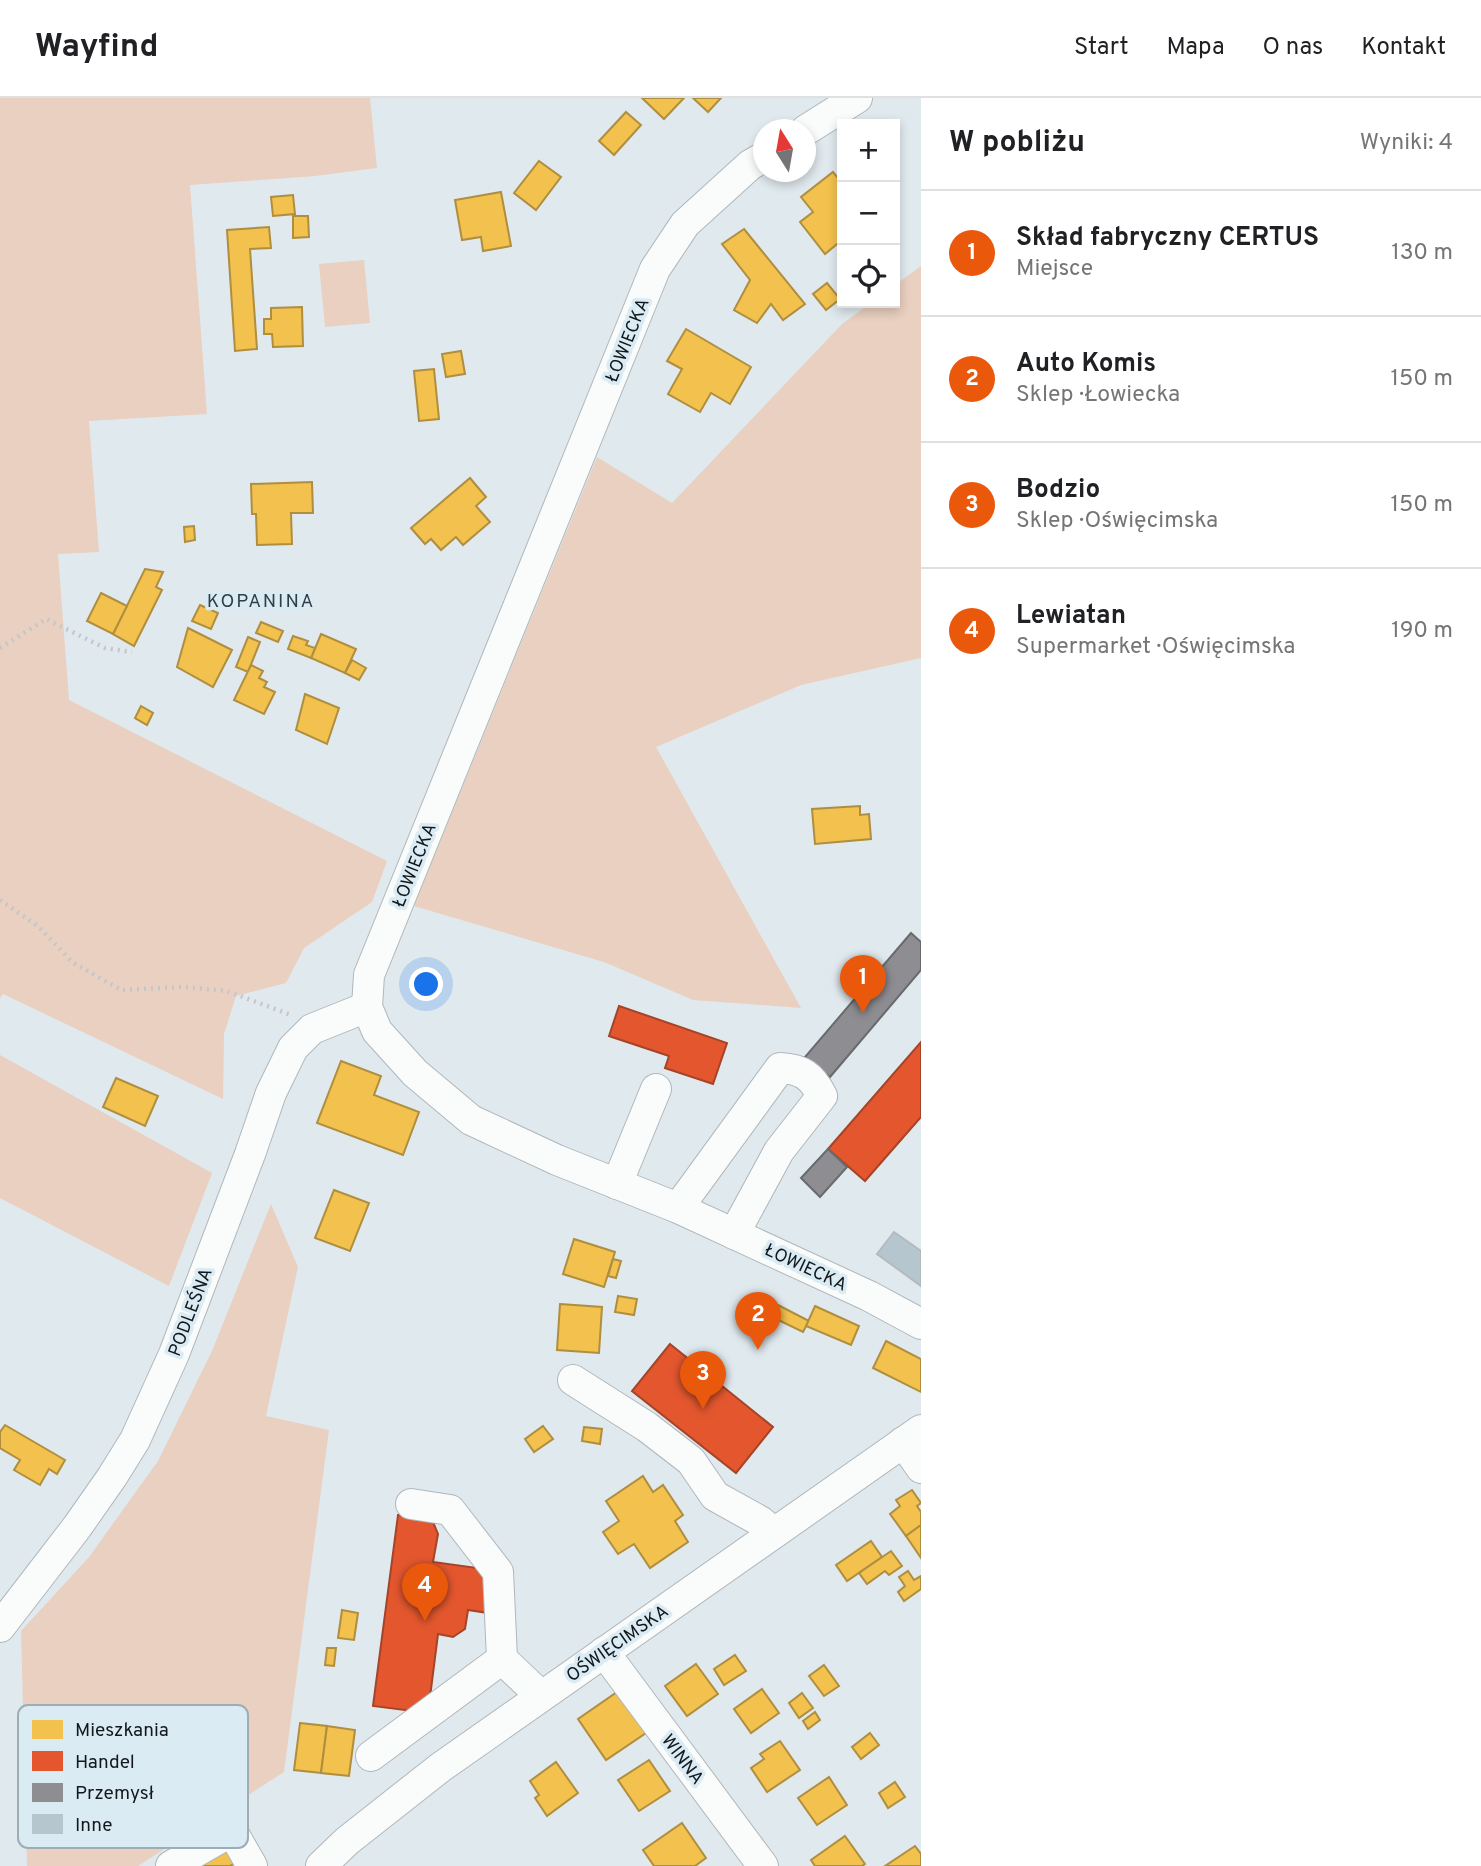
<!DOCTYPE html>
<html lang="pl">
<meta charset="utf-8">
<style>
:root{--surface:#fff;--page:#f2f2f2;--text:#202124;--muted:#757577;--line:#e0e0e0;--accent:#ea580c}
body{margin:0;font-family:Overpass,sans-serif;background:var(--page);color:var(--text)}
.controls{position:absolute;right:21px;top:21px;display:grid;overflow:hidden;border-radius:0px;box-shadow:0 4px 10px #0003}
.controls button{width:63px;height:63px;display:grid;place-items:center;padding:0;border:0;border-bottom:2px solid var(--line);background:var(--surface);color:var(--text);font:35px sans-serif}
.compass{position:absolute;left:753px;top:21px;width:63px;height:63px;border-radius:50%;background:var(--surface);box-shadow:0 4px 10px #0003;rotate:349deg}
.you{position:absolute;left:427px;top:887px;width:24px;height:24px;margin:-18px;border:5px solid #fff;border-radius:50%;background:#1a73e8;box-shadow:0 0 0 10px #1a73e833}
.badge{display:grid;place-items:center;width:46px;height:46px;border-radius:50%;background:var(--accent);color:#fff;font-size:23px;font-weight:700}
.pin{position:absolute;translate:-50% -58px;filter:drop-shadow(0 2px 4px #0008)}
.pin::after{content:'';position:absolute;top:37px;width:24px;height:21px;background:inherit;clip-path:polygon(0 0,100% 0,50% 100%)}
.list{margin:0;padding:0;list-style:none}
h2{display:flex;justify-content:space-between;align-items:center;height:91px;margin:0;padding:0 28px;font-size:30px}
h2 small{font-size:23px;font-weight:400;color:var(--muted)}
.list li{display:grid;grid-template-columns:46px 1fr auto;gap:21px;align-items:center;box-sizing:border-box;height:126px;padding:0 28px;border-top:2px solid var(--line)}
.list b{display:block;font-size:26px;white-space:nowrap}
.list p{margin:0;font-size:23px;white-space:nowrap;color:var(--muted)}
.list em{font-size:23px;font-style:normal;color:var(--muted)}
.icon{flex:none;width:38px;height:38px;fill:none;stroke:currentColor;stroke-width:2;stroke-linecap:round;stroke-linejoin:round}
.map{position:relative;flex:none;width:921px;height:1768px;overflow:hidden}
header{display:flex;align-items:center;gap:42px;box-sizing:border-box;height:98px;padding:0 35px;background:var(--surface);border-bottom:2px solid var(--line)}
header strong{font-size:33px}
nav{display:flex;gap:38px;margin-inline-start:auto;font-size:24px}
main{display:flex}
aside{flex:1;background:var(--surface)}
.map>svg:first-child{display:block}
</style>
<header>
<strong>Wayfind</strong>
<nav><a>Start</a><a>Mapa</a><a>O nas</a><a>Kontakt</a></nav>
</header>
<main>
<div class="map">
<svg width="921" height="1768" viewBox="0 0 921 1768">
<rect width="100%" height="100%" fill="#e0e9ee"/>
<g fill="#e9d0c0">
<path d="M0,0H370L377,70L315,78L190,87L207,316L89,323L99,454L58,456L69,602L387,763L372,804L304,850L286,885L236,898L224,936L223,1001L3,896L0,900Z"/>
<path d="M364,162L370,225L325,229L319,166Z"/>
<path d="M921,168V560L801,587L656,649L801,910L693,902L604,864L414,808L597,359L672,405L842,226L871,205H895V187Z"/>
<path d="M0,957L212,1075L169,1188L0,1100Z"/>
<path d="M271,1106L298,1169L266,1318L329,1332L284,1674L138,1768H27L21,1533L89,1459L158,1363L212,1253Z"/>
</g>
<g fill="#f2c14e" stroke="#af8e3f" stroke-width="2">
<path d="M642,0H684L664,21Z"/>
<path d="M693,0H721L708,14Z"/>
<path d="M626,14L641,27L614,57L599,43Z"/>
<path d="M539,63L561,79L536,112L514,95Z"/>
<path d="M833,74L842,85V142L825,156L800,124L813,114L801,99Z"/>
<path d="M501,94L511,148L483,153L481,139L462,142L455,102Z"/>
<path d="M293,97L295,116L273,118L271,99Z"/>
<path d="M293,118H308L309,139L293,140Z"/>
<path d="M269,129L271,150L250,151L257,251L235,253L227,132Z"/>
<path d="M744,131L805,206L783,222L771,206L757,225L734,212L750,182L722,146Z"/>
<path d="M827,185L840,201L826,212L813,196Z"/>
<path d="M302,209L303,248L273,249L272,236H264V221H271V210Z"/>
<path d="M686,231L751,269L730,306L711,295L700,314L668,296L682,271L667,263Z"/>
<path d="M461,253L465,276L446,279L442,256Z"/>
<path d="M434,271L439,321L419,323L414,273Z"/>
<path d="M470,380L486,399L476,408L490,424L463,447L456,439L441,452L431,441L425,446L411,430Z"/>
<path d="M312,384L313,415H291L292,446L257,447L256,416H252L251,386Z"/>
<path d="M194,428L195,442L185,444L184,429Z"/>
<path d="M145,471L163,474L156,489L162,492L134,548L113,536Z"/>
<path d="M101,495L127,508L113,536L87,523Z"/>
<path d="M200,507L218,515L211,531L192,523Z"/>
<path d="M261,524L283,533L278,544L256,535Z"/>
<path d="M188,530L232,552L213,589L177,569Z"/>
<path d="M321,536L356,551L345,575L311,560Z"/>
<path d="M293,538L308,543L306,547L315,550L311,560L288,551Z"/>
<path d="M248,539L260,544L248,574L236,569Z"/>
<path d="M352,562L366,570L359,582L345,575Z"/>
<path d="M251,567L263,573L259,580L267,584L264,589L275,594L264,616L234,602Z"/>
<path d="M305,596L339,610L327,646L296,632Z"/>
<path d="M141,608L153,615L147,627L135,620Z"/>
<path d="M860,708V717L869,716L871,741L815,746L812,711Z"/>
<path d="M341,963L381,978L374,997L419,1014L403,1057L317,1025Z"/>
<path d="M116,980L158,998L145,1028L103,1009Z"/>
<path d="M334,1092L369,1105L350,1153L315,1140Z"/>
<path d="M574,1141L615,1154L604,1189L563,1176Z"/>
<path d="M613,1161L621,1163L616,1180L608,1178Z"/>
<path d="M618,1198L637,1201L634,1217L615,1214Z"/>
<path d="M560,1206L602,1209L599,1255L557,1252Z"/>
<path d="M778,1207L809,1223L803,1234L772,1219Z"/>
<path d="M815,1208L859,1228L851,1247L806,1228Z"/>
<path d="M886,1243L921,1261V1294L873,1270Z"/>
<path d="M5,1327L65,1362L57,1376L49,1371L40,1387L14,1372L20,1362L0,1350V1334Z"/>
<path d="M543,1328L553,1341L534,1354L525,1341Z"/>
<path d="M584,1329L602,1331L600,1346L582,1343Z"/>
<path d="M643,1378L653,1394L663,1387L683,1417L675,1423L688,1444L650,1470L634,1446L618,1456L603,1434L619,1423L606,1403Z"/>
<path d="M912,1392L921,1405L917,1408L921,1414V1427L906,1438L890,1416L900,1408L896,1402Z"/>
<path d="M921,1427V1460L906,1438Z"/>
<path d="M871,1443L882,1459L847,1483L836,1467Z"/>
<path d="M891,1453L902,1468L889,1477L885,1473L867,1486L859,1475Z"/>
<path d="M908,1473L914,1482L921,1478V1491L904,1503L898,1494L905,1488L899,1479Z"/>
<path d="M342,1512L358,1515L354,1542L338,1540Z"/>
<path d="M327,1550H336L334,1568L325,1567Z"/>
<path d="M735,1557L746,1573L724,1587L714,1571Z"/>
<path d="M696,1566L718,1596L687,1618L665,1588Z"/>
<path d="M824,1567L839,1588L824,1598L809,1578Z"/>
<path d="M762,1591L779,1615L751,1635L734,1611Z"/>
<path d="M620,1592L649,1633L606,1662L578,1621Z"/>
<path d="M802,1595L813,1610L799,1620L789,1605Z"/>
<path d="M815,1614L820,1622L808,1631L803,1623Z"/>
<path d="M300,1625L327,1628L321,1675L294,1672Z"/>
<path d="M327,1628L355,1632L349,1678L321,1675Z"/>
<path d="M870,1635L879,1647L861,1661L852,1649Z"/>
<path d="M780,1643L800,1672L767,1694L751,1670L764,1661L760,1656Z"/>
<path d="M649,1662L670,1693L639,1713L618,1682Z"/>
<path d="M556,1664L578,1695L547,1718L535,1700L539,1697L530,1683Z"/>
<path d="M829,1679L847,1707L817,1727L798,1700Z"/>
<path d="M895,1684L905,1699L888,1710L879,1695Z"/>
<path d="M682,1725L706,1760L695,1768H654L643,1752Z"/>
<path d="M845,1738L865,1766L862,1768H815L811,1762Z"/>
<path d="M223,1746L234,1766L230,1768H185Z"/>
<path d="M915,1748L921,1756V1768H885Z"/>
</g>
<g fill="#e4572e" stroke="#a54428" stroke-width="2">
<path d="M619,908L727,945L713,986L665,970L669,958L609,938Z"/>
<path d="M921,944V1019L865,1083L828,1051Z"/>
<path d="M670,1246L773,1329L736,1375L632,1293Z"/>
<path d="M398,1417L431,1419L438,1436L433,1464L492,1472L488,1515L468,1512L465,1531L453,1539L438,1536L428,1615L373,1608Z"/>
</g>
<g fill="#8d8d92" stroke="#686a6e" stroke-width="2">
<path d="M911,835L921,844V872L830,979L805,959Z"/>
<path d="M828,1051L847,1069L820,1099L801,1080Z"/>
</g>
<path fill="#b5c6cf" stroke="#b3babe" stroke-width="2" d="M894,1134L921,1153V1188L877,1156Z"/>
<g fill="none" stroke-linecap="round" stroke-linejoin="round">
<defs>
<g id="minor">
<path d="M806,32L857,0"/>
<path d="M764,59L750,67L685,126L655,171L369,877L367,909L377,933L415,975L471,1022L557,1062L678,1110L869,1198L921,1226"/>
<path d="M617,1086L656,991"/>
<path d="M678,1110L780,970C802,971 812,978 822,998L779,1053L734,1136"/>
<path d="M573,1282L647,1329L691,1363L715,1398L760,1423L774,1435"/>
<path d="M903,1344L921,1370"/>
<path d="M411,1406L450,1412L498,1474L502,1561"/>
<path d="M0,1529L77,1429L112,1379L135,1342L174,1256L250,1056L271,995L293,950L312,931L367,909"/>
<path d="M604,1554L763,1768"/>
<path d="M371,1658L502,1561L541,1598"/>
<path d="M171,1768L232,1733L252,1768"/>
<path d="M321,1768L347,1743L441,1669L921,1332"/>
</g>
</defs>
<use href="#minor" stroke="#b0b7bb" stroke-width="32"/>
<g stroke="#c4c6c8" stroke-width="4.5" stroke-dasharray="2 5" stroke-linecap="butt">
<path d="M0,550L46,521L105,550L132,554"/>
<path d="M0,802L39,829L72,864L121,892L182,889L227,893L291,917"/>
</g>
<use href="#minor" stroke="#fafcfc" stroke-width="30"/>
</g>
<g text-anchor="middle" stroke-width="7" stroke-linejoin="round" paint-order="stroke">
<g font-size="18" fill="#12181b" stroke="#daebf4">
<text transform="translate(627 242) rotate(-68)" y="6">ŁOWIECKA</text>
<text transform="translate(414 767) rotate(-68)" y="6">ŁOWIECKA</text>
<text transform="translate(806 1169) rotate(25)" y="6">ŁOWIECKA</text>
<text transform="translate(190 1214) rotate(-69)" y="6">PODLEŚNA</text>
<text transform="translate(617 1545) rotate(-35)" y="6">OŚWIĘCIMSKA</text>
<text transform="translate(683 1661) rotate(53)" y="6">WINNA</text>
</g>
<g font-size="19" letter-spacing="2" fill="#303e45" stroke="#daebf4">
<text x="261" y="509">KOPANINA</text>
</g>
</g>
<rect x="18" y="1607" width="230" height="143" rx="10" fill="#daebf4" stroke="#9eacb3" stroke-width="2"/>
<rect x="32" y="1622" width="31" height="19" fill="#f2c14e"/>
<rect x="32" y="1653" width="31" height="20" fill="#e4572e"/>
<rect x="32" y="1685" width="31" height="19" fill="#8d8d92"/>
<rect x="32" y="1716" width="31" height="20" fill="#b5c6cf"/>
<g font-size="19" fill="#12181b">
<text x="75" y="1638">Mieszkania</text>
<text x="75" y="1670">Handel</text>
<text x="75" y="1701">Przemysł</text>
<text x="75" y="1733">Inne</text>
</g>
</svg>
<div class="controls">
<button>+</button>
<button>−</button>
<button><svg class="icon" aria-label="locate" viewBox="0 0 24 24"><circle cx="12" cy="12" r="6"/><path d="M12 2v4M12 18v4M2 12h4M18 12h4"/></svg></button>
</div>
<svg class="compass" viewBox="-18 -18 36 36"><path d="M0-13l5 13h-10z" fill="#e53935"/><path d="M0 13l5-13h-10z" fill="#757577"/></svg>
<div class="you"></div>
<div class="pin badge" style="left:863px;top:915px">1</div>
<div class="pin badge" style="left:758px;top:1252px">2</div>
<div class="pin badge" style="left:703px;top:1311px">3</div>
<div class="pin badge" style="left:425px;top:1523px">4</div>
</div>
<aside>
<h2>W pobliżu<small>Wyniki: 4</small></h2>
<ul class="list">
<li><span class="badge">1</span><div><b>Skład fabryczny CERTUS</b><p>Miejsce</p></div><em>130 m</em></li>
<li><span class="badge">2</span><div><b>Auto Komis</b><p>Sklep · Łowiecka</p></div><em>150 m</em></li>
<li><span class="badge">3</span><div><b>Bodzio</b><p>Sklep · Oświęcimska</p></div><em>150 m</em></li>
<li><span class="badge">4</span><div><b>Lewiatan</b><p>Supermarket · Oświęcimska</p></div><em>190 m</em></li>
</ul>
</aside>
</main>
